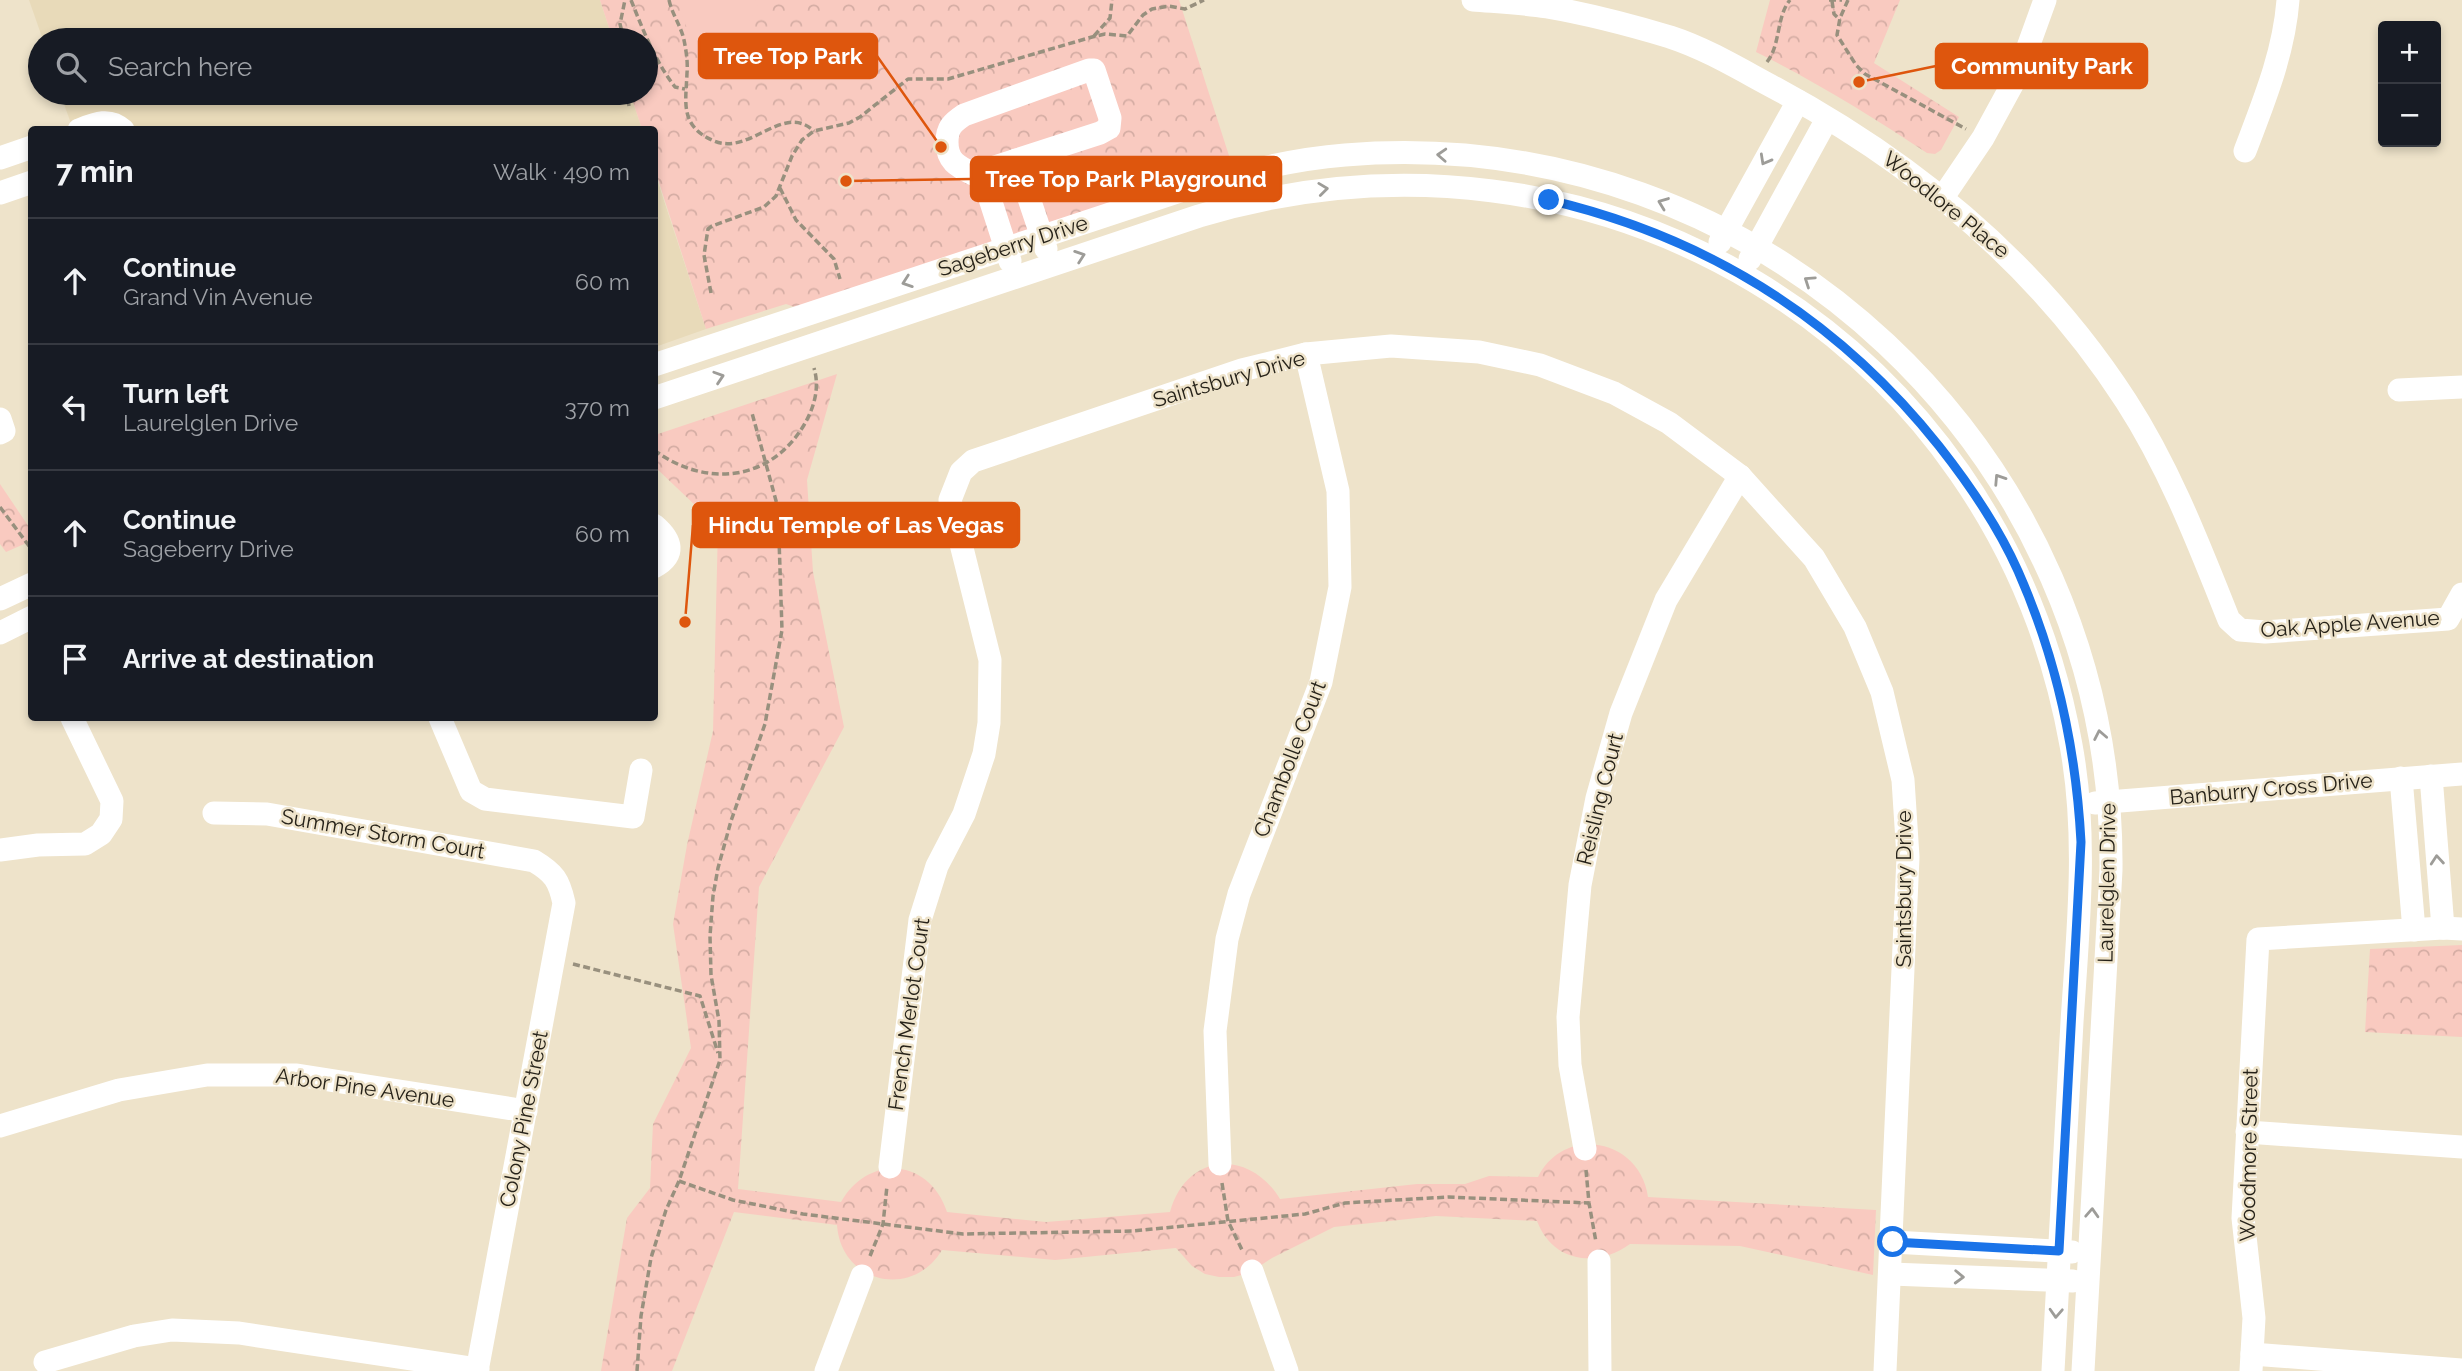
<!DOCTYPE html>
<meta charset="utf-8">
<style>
:root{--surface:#171b24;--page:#20242c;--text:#f1f3f6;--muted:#9ea1a6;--line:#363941}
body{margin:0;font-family:Raleway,sans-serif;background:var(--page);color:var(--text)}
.controls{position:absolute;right:21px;top:21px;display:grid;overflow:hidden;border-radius:7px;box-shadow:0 4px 10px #0003}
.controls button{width:63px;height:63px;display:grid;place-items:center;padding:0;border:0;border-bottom:2px solid var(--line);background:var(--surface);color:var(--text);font:35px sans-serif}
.stop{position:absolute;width:21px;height:21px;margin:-16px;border:5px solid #1a73e8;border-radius:50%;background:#fff}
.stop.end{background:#1a73e8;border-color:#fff;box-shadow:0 2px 7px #0008}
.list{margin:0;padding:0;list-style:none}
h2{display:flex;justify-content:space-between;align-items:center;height:91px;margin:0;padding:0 28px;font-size:30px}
h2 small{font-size:23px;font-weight:400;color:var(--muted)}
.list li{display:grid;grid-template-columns:46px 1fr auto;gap:21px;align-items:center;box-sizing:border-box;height:126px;padding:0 28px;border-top:2px solid var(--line)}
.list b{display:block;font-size:26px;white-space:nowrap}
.list p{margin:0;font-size:23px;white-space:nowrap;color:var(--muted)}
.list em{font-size:23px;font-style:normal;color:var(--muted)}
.icon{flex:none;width:38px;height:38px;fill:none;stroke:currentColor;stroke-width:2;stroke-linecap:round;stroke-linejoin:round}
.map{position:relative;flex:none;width:2462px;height:1371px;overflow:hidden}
.search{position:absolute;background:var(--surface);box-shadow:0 4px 10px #0003;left:28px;top:28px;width:630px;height:77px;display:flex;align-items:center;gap:18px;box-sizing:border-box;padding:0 24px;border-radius:38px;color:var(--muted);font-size:26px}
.panel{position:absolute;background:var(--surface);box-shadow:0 4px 10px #0003;left:28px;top:126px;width:630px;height:595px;border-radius:7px}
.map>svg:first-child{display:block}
</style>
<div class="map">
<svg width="2462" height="1371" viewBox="0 0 2462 1371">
<defs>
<pattern id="park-crowns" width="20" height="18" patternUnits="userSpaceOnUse" patternTransform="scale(1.75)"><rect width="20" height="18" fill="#f9cac0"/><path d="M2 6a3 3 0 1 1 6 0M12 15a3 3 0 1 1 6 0" fill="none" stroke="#d5ada4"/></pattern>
</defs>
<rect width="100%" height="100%" fill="#eee3ca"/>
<g fill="#e8dab9">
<path d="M29,0H600L613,40H43Z"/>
<path d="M60,93H630L642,129H73Z"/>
<path d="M654,170L706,329L655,347H654Z"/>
</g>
<g fill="url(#park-crowns)">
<path d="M600,0H1179L1232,165L800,309L786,304L706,329L655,170L654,130L642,129L630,93H646V40H613Z"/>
<path d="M1770,0H1900L1874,63L1959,117L1941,150L1935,154L1927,153C1871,116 1816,82 1756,52Z"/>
<path d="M837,374L807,480L813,572L844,727L759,887L738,1189L841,1202C869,1153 930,1159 947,1212L1046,1222L1170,1212C1186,1153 1249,1148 1280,1199L1417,1184H1465L1489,1176L1538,1177C1565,1124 1640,1139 1648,1197L1876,1210L1873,1275L1740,1246L1630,1244C1597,1268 1553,1263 1537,1221L1436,1216L1334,1227L1272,1258L1249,1273L1234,1277H1219L1205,1274L1192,1266L1176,1248L1055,1260L942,1250C912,1300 841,1283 837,1225L734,1212L672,1371H601L627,1218L650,1188L653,1124L691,1048L673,924L687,845L713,731L718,527L655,467V435Z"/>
<path d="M0,484L31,530V541L6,552L0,544Z"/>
<path d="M2462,945V1037L2365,1032L2370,949Z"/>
</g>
<path fill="#f9cac0" d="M677,0H755L758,5L742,35L715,40H691Z"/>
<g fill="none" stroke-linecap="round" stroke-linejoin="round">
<g stroke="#98907e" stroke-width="3.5" stroke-dasharray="7 3.5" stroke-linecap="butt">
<path d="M631,0C643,30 655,61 675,87L685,89"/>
<path d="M669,0C672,14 681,26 684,40C686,50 688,62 687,73C686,102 679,126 714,141C750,156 783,102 814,131"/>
<path d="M1829,0H1842"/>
<path d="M1848,0L1840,18L1837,35L1856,65L1865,74L1966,129"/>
<path d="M1832,1L1834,14L1840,20"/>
<path d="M1094,36L1110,18L1112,0"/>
<path d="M624,40L620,24L625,0"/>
<path d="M1767,62C1781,44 1776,17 1790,0"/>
<path d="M627,93L629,106"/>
<path d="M780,188L796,220L834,259L840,279"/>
<path d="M711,293L704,255L708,229L712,226L764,207L776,196L792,156L802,140L814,131L849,123L860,117L908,79H948L1092,37L1105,34L1127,36L1143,15L1152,9L1169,6L1185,9L1204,0"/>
<path d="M654,450C705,488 770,482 804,425C814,408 820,388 814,368"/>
<path d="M0,507L32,550"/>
<path d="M573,964L700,996L718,1053"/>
<path d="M1586,1170L1589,1203L1596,1242"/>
<path d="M679,1181L733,1200L803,1214L963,1234L1133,1231L1305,1214L1345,1203L1448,1197L1589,1203"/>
<path d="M1222,1183L1228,1221L1243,1252"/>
<path d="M870,1256L883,1224L887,1186"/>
<path d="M637,1371L641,1316L651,1258L666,1210L679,1181L720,1060L719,1021L711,975L710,936L713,896L718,868L731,821L765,724L782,630L778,508L752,413"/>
</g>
<g stroke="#fff" stroke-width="23">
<path d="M1473,0C1498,2 1523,3 1547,7C1588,14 1630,25 1670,37C1707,49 1741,70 1775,88C1916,164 2038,265 2126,401C2170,469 2199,545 2229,620L2240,630L2265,632L2448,619L2462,594"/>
<path d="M1089,70H1094L1110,118L1109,128L1100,133L973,174C957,166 947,161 947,142C947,128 952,123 964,115Z"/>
<path d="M79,130C94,124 109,117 123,130"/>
<path d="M2245,151C2264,101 2284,53 2288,0"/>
<path d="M0,158L32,147"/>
<path d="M1016,160L1046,249"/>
<path d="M981,171L1010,261"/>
<path d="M0,193L32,182"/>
<path d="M1943,197L1983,138L2019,72L2045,0"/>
<path d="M1720,242L1798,101"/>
<path d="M1750,259L1827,119"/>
<path d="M654,365L1195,186C1244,171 1294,159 1345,155C1762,121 2115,454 2111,870L2083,1371"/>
<path d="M2399,390L2462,387"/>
<path d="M654,398L1199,216C1594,97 1998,335 2071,745C2088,837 2078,929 2072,1022C2066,1138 2059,1255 2053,1371"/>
<path d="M0,419L4,431L0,433"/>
<path d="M654,525C672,540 676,555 654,567"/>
<path d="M0,599L32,584"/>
<path d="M0,633L32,617"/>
<path d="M440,718L471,791L485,799L633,817L641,770"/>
<path d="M2431,776L2443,928"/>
<path d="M2401,778L2414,930"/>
<path d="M2095,803L2462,774"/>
<path d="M214,813L267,814L534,861C554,873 559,880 564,903L477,1371"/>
<path d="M0,850L38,845L85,844L101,834L111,819L112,801L72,718"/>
<path d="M0,1126L119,1090L207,1075H297L526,1111"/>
<path d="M2247,1132L2462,1147"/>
<path d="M1585,1149L1570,1065L1568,1017L1580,885L1597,798L1621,713L1666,600L1740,476"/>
<path d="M1220,1164L1215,1031L1227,939L1239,894L1321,682L1340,587L1338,491L1306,354"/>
<path d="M890,1167L920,920L937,866L964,814L984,754L989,723L990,660L950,500L961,472L973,461L1242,370L1306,354L1391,346L1479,352L1540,365L1614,393L1669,423L1740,476L1814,558L1855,627L1882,692L1903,780L1908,857L1885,1371"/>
<path d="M1893,1242L2072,1252"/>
<path d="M1599,1261L1600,1371"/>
<path d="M1252,1271L1287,1371"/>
<path d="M1891,1274L2073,1281"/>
<path d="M2252,1354L2462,1370"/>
<path d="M45,1362L134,1336L172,1330L239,1333L478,1369"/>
<path d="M826,1371L862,1276"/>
<path d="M2251,1371L2254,1318L2243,1218L2258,939L2443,928L2462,929"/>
</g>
</g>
<defs><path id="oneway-chevron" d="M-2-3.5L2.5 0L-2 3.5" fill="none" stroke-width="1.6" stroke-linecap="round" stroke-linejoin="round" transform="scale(1.75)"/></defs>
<g stroke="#9d9c98">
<use href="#oneway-chevron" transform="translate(1442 155) rotate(-177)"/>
<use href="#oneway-chevron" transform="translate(1765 160) rotate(119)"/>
<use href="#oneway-chevron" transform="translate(1323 189) rotate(-7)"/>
<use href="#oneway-chevron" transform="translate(1663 203) rotate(-159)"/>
<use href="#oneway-chevron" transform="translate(1080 256) rotate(-19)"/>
<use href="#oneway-chevron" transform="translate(1809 281) rotate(-146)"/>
<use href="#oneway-chevron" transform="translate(907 282) rotate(161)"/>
<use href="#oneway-chevron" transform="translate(719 377) rotate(-18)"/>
<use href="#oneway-chevron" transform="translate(1999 479) rotate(-123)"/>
<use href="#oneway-chevron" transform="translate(2100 735) rotate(-101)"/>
<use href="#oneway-chevron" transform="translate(2437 860) rotate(-95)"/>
<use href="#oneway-chevron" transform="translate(2092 1213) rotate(-87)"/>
<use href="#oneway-chevron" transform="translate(1959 1277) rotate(2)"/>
<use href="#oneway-chevron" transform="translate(2056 1313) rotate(93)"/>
</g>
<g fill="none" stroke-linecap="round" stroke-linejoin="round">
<path stroke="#1a73e8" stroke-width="9" d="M1549,200C1706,237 1838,319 1939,446C1969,484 1998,526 2018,571C2056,657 2076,748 2081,842L2059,1251L1893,1242"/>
</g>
<g text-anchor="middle" stroke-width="5" stroke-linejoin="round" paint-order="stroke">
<g font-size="21" fill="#262219" stroke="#eee3ca">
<text transform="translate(1946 205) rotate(39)" y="7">Woodlore Place</text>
<text transform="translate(1013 246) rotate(-18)" y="7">Sageberry Drive</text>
<text transform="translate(1229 379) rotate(-16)" y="7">Saintsbury Drive</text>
<text transform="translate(2350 624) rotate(-4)" y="7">Oak Apple Avenue</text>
<text transform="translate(1290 759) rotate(-69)" y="7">Chambolle Court</text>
<text transform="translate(2271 789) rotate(-5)" y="7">Banburry Cross Drive</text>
<text transform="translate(1600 799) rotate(-76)" y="7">Reisling Court</text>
<text transform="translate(383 834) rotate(10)" y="7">Summer Storm Court</text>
<text transform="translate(2107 883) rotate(-89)" y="7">Laurelglen Drive</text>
<text transform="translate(1904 889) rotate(-90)" y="7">Saintsbury Drive</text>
<text transform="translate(909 1014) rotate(-82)" y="7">French Merlot Court</text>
<text transform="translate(365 1088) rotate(8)" y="7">Arbor Pine Avenue</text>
<text transform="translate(524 1119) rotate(-79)" y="7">Colony Pine Street</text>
<text transform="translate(2249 1155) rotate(-89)" y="7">Woodmore Street</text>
</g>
</g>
<path fill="none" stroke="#de560d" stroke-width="2.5" d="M941 147L877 56M1859 82L1936 66M846 181L971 179M685 622L693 525"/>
<g fill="#de560d" stroke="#eee3ca" stroke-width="2.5">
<circle cx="941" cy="147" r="7"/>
<circle cx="1859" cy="82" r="7"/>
<circle cx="846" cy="181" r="7"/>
<circle cx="685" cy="622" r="7"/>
</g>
<g fill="#de560d" stroke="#de560d" stroke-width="2.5">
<rect x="699" y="34" width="178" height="44" rx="7"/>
<rect x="1936" y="44" width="211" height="44" rx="7"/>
<rect x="971" y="157" width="310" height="44" rx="7"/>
<rect x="693" y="503" width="326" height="44" rx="7"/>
</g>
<g font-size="23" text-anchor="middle" font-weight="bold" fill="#fff">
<text x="788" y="64">Tree Top Park</text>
<text x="2042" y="74">Community Park</text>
<text x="1126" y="187">Tree Top Park Playground</text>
<text x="856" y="533">Hindu Temple of Las Vegas</text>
</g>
</svg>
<div class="controls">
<button>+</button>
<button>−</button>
</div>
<div class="stop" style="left:1893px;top:1242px"></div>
<div class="stop end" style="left:1549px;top:200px"></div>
<div class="search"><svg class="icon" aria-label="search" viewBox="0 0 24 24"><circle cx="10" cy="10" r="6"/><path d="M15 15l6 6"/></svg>Search here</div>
<section class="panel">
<h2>7 min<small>Walk · 490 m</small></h2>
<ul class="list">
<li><svg class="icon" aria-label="ahead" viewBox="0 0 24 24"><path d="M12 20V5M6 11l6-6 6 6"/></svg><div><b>Continue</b><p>Grand Vin Avenue</p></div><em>60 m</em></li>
<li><svg class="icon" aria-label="left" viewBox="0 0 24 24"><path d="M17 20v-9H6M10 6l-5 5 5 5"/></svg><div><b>Turn left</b><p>Laurelglen Drive</p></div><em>370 m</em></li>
<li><svg class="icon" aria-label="ahead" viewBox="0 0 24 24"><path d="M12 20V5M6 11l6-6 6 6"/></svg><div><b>Continue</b><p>Sageberry Drive</p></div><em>60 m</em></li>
<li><svg class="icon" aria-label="arrive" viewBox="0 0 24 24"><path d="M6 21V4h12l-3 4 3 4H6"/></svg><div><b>Arrive at destination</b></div></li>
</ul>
</section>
</div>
